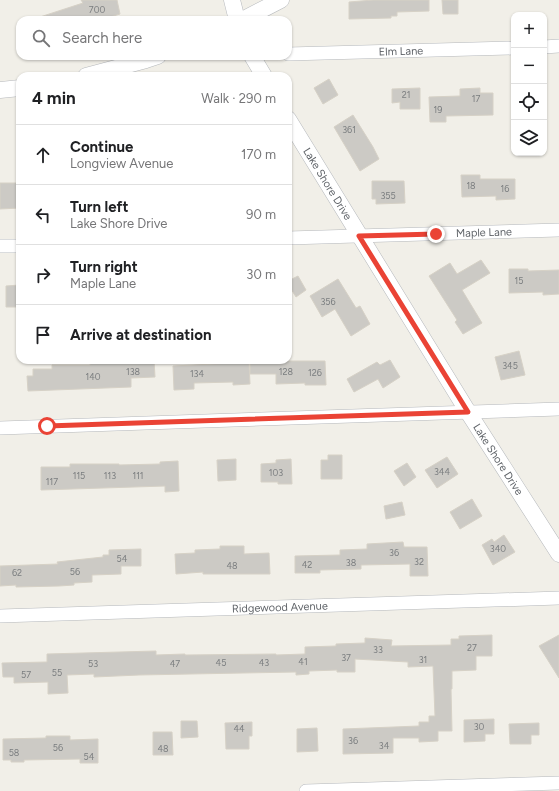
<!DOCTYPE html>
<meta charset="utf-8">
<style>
:root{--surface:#fff;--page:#f2f2f2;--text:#202124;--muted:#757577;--line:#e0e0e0}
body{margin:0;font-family:Figtree,sans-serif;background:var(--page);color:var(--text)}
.controls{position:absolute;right:12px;top:12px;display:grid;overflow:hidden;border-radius:8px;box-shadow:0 1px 3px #0004}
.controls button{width:36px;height:36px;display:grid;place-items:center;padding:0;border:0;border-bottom:1px solid var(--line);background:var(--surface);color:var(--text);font:20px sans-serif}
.stop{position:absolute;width:12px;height:12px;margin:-9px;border:3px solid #ea4335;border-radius:50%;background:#fff}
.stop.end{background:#ea4335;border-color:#fff;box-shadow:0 1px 4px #0008}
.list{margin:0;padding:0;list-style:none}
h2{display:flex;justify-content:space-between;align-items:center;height:52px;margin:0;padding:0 16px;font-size:17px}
h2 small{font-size:13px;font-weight:400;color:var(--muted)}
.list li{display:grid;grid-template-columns:26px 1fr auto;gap:12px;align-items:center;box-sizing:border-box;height:60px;padding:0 16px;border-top:1px solid var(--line)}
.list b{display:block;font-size:15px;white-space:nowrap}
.list p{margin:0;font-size:13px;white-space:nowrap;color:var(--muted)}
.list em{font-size:13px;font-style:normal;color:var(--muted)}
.icon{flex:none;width:22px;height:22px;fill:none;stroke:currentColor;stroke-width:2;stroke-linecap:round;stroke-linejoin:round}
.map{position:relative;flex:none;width:559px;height:791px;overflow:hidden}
.search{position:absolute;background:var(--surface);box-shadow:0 1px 3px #0004;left:16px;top:16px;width:276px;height:44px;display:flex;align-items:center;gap:10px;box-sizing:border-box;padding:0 14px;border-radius:12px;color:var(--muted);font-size:15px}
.panel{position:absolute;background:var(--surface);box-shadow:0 1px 3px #0004;left:16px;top:72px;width:276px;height:292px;border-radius:12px}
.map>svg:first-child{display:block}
</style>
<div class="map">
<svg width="559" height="791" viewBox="0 0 559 791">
<rect width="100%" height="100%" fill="#f1efe8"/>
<g fill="#cccac5" stroke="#d6d1c6">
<path d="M81,0H117L120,14L110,17L111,20H40V17L83,3Z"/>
<path d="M373,0H429V11L397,12V16H391V18L349,19V2Z"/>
<path d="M442,0H458V14H443Z"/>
<path d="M329,79L338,95L323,104L314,88Z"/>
<path d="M420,88V109H400V102L392,103V89Z"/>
<path d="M480,88V93H493V115L446,116V122H430L429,97L460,96V89Z"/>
<path d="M353,115L373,147L379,159L360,171L334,127Z"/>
<path d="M461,175H480V179H515V199L496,200V196L462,197Z"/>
<path d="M372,181H404L405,203L376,204V199H372Z"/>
<path d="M0,183H20V208L0,209Z"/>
<path d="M481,260L490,273L462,290L482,323L463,334L455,322L457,320L429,276L450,263L457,274Z"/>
<path d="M509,269H528V271L559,270V294L543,295V292L509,293Z"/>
<path d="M298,276L306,290L296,297L288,284V281Z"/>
<path d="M338,279L356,308L360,306L370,324L351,336L335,309L322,317L310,296Z"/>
<path d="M20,285V307H6V286Z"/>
<path d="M519,351L525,375L501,380L495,357Z"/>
<path d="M90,360H103L104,362L132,360H154L155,377L131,378V387L28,391L27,376H33V369H52V365H90Z"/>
<path d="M250,360H283V361H325L326,385H305V383L276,384V374H250Z"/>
<path d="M390,360L400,377L383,388L378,379L354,392L347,379L377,362L380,365Z"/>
<path d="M233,363H249L250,384L233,385V382L194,383V389L174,390L173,366Z"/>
<path d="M328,455H342V479H321V460H328Z"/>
<path d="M447,457L458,474L437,488L425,470Z"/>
<path d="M236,459V480L218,481L217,460Z"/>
<path d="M291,459L292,484H278V482H261V464L276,463V460Z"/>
<path d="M178,461L179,491L165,492V486L41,490V467H70V464H119V465L160,464V462Z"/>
<path d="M407,463L416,477L404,486L394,471Z"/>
<path d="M472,499L482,516L460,529L450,512Z"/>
<path d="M402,502L405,515L386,519L384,506Z"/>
<path d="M504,535L515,552L493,565L482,545L492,539L494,542Z"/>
<path d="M403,542L404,547H427L428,576H410V564L361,565V569L320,570V573H295V556L340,555V550L367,549V544Z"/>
<path d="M220,546H244V554L269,553L270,574H203V572L176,574L175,554L195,553V550L220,549Z"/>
<path d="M141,549V566H121V574L92,575V582L74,583V585L59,586L16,587V585L0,586V566L58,564L57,562L103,557V555H109V550Z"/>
<path d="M492,635V656H476V670L452,671V689H451L452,731H438V741L419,742V738H393V753L343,754V729L419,726V722H429V716H435L433,666L408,667V662L355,659V672H337V670L309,671V674L296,675V672L139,675L94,677V674L67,675L68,693L48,694V682L14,683V677H3L2,663L47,662V654L156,651V655L185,654V655L276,654V655L305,654V647L336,646V644L365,643V638L392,640L391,646L451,645V639H459V636Z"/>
<path d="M559,635V678L539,646Z"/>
<path d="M494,719V734H485V741L464,742V720Z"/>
<path d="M181,721H197L198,737L181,738Z"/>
<path d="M252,722V736H249V749H226L225,723Z"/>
<path d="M539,723V735H531V744H510L509,724Z"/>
<path d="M317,728L318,751L297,752V729Z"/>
<path d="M153,732H172L173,755H153Z"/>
<path d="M46,736H70V740L98,739V763H80V759L24,760V762H11V760H3V739L46,738Z"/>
</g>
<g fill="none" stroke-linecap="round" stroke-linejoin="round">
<defs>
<g id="minor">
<path d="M544,47L559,46"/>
<path id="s1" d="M288,54L514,48"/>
<path id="s2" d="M288,238L559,230"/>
<path d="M0,246H20"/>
<path d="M0,428L559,409"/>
<path id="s3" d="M0,616L559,598"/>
<path d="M306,791L559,783"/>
</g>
<g id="tertiary">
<path d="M232,0L237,20"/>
<path d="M242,20L281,0"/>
<path d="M252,56L264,76"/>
<path d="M86,76L146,60L158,56"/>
<path d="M0,90L20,88"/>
<path id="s4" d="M288,119L468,412L559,554"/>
</g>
</defs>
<use href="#minor" stroke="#b5b8bc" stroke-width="14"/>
<use href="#tertiary" stroke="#b5b8bc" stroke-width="17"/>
<use href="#minor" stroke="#fff" stroke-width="13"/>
<use href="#tertiary" stroke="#fff" stroke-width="16"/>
</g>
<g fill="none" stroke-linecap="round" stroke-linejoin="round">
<path stroke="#ea4335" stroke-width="5" d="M47,426L468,412L359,236L436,234"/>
</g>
<g text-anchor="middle" stroke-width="4" stroke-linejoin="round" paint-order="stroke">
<g font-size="9" fill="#7a7d7f">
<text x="97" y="13">700</text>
<text x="406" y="98">21</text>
<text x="476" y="102">17</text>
<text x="438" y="113">19</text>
<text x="349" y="133">361</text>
<text x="471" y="189">18</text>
<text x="505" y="192">16</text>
<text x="388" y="199">355</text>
<text x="519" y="284">15</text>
<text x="328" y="305">356</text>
<text x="510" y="369">345</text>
<text x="133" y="375">138</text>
<text x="286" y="375">128</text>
<text x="315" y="376">126</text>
<text x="197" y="377">134</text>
<text x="93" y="380">140</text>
<text x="442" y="475">344</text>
<text x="276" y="476">103</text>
<text x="79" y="479">115</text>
<text x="110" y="479">113</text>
<text x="138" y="479">111</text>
<text x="52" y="485">117</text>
<text x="498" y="552">340</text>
<text x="394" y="556">36</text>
<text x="122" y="562">54</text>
<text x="419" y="565">32</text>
<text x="351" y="566">38</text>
<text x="307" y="568">42</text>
<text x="232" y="569">48</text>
<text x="75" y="575">56</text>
<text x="17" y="576">62</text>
<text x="472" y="651">27</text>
<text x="378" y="653">33</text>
<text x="346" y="661">37</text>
<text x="423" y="663">31</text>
<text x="303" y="665">41</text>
<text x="221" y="666">45</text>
<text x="264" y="666">43</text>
<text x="93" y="667">53</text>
<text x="175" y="667">47</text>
<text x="57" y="676">55</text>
<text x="26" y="678">57</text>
<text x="479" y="730">30</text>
<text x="239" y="732">44</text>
<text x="353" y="744">36</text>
<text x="384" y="749">34</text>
<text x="58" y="751">56</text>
<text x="163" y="752">48</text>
<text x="14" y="756">58</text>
<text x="89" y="760">54</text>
</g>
<g font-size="11" fill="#5f6368" stroke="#fff">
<text dy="4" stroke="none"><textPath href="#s1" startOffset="113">Elm Lane</textPath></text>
<text dy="4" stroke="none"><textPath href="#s4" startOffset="76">Lake Shore Drive</textPath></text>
<text dy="4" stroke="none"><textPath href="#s2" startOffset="196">Maple Lane</textPath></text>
<text dy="4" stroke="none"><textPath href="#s4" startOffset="400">Lake Shore Drive</textPath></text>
<text dy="4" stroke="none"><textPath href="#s3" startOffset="280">Ridgewood Avenue</textPath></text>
</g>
</g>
</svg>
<div class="controls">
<button>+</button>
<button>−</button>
<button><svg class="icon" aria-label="locate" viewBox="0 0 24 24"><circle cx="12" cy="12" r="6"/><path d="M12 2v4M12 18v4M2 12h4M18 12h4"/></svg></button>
<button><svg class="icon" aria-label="layers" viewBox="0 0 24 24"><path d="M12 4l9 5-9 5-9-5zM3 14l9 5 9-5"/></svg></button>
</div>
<div class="stop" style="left:47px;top:426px"></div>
<div class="stop end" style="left:436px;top:234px"></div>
<div class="search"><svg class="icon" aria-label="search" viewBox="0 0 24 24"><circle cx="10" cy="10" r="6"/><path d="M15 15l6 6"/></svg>Search here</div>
<section class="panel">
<h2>4 min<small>Walk · 290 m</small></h2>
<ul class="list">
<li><svg class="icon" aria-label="ahead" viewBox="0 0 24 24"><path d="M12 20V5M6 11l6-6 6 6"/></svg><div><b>Continue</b><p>Longview Avenue</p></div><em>170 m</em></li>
<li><svg class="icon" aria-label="left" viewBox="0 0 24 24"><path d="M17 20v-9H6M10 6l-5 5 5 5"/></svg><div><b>Turn left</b><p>Lake Shore Drive</p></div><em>90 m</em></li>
<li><svg class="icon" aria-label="right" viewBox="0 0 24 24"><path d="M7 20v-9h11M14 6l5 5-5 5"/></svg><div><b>Turn right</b><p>Maple Lane</p></div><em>30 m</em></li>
<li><svg class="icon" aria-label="arrive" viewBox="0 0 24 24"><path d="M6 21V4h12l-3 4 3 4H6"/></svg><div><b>Arrive at destination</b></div></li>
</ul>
</section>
</div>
